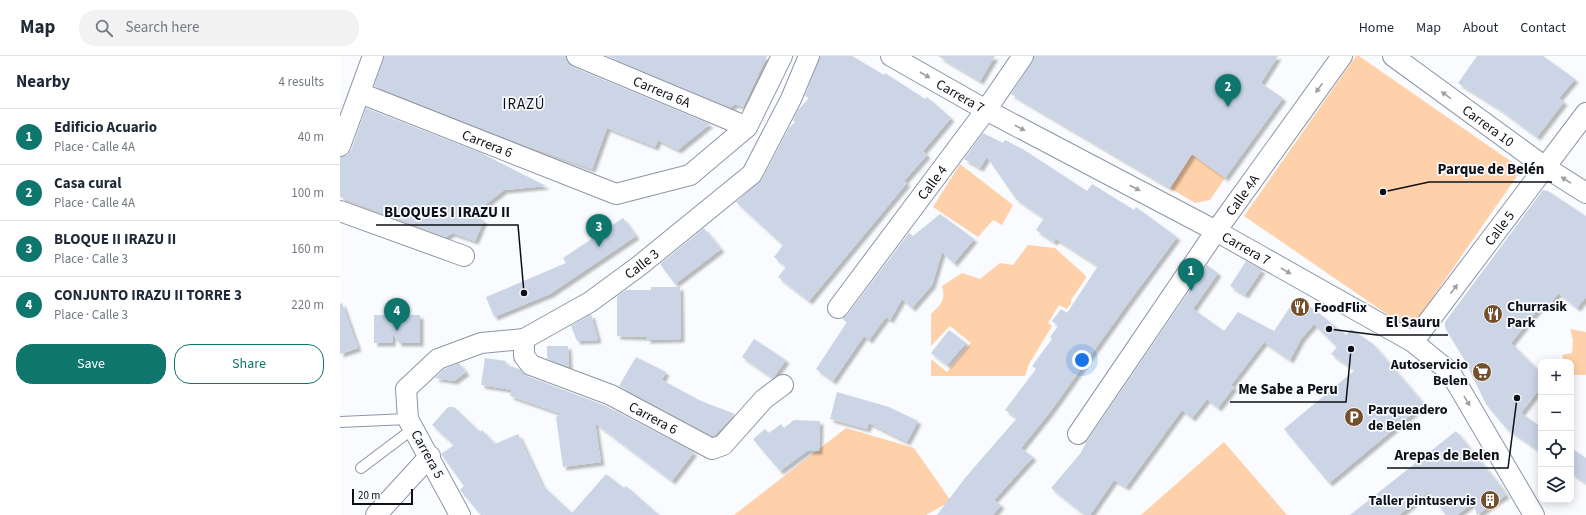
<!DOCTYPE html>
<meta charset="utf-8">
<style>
:root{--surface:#fff;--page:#f2f2f3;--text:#1f2937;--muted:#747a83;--line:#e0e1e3;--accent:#0f766e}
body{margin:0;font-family:"Source Sans 3",sans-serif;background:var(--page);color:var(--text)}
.controls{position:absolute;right:12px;bottom:12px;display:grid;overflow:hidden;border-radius:8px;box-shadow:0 2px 10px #0003}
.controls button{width:36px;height:36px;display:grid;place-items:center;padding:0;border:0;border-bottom:1px solid var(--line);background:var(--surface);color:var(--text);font:20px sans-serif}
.scale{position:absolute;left:12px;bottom:10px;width:61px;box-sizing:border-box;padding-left:4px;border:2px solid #0d1016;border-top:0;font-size:11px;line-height:14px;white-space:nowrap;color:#0d1016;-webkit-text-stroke:3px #f9fbfe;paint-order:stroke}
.you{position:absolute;left:742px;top:304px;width:14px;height:14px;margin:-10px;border:3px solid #fff;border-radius:50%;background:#1a73e8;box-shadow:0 0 0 6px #1a73e833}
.badge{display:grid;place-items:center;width:26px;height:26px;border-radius:50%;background:var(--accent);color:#fff;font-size:13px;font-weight:700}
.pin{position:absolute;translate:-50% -33px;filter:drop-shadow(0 1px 2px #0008)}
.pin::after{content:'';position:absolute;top:21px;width:14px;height:12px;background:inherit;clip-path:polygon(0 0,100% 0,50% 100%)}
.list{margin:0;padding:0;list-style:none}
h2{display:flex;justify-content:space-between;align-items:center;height:52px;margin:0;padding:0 16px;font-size:17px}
h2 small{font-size:13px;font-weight:400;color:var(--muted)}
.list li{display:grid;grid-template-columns:26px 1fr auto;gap:12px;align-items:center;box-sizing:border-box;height:56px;padding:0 16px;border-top:1px solid var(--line)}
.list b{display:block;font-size:15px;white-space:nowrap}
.list p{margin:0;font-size:13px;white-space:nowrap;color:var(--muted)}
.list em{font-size:13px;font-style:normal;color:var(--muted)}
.actions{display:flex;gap:8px;padding:12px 16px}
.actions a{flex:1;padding:9px 0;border:1px solid var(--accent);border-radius:16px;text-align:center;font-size:14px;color:var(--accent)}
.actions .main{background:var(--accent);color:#fff}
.icon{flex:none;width:22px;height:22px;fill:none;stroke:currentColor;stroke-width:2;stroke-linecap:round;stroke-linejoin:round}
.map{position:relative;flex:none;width:1246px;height:459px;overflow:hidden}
header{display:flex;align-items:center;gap:24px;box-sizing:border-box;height:56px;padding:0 20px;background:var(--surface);border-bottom:1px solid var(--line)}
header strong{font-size:19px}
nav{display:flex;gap:22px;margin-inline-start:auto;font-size:14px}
.search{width:280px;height:36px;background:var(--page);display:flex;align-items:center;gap:10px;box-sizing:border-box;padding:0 14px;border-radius:16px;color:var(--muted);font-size:15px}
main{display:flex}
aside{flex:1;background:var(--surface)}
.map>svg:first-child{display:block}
</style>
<header>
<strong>Map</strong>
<div class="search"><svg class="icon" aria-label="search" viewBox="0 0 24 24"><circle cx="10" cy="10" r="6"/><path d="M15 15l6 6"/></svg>Search here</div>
<nav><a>Home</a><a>Map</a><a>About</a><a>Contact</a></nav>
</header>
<main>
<aside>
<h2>Nearby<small>4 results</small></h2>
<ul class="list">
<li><span class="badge">1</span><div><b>Edificio Acuario</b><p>Place · Calle 4A</p></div><em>40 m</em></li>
<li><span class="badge">2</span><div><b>Casa cural</b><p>Place · Calle 4A</p></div><em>100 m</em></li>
<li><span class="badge">3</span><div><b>BLOQUE II IRAZU II</b><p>Place · Calle 3</p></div><em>160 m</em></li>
<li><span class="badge">4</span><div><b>CONJUNTO IRAZU II TORRE 3</b><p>Place · Calle 3</p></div><em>220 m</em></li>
</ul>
<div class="actions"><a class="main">Save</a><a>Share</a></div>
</aside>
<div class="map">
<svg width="1246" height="459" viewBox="0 0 1246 459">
<defs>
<filter id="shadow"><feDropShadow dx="3.5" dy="3.5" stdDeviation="1" flood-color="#0004"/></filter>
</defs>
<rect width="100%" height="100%" fill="#f9fbfe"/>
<g fill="#ffd1aa">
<path d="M1016,0H1019L1182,113L1070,274L904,160Z"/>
<path d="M852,98L885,122L870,144L855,147L830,132Z"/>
<path d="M620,108L673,149L662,169L653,164L638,181L593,151Z"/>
<path d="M688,189L715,192L745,219L746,222L731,244V248L727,253L719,249L708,267L712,270L689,308L685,320H591V303L607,316L631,287L610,270L591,290V258C601,248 606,245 602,230L622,217L640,223L660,207L673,209Z"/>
<path d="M1230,273L1246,276V319H1231V306H1224L1222,299L1232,297L1233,284Z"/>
<path d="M506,372L574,392L611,445L586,459H394Z"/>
<path d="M884,386L947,459H801Z"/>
</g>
<g fill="#cbd5e6" filter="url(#shadow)">
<path d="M44,0H226L228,7L233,11L370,68L338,94L318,84L315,91L267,72L252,113L178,87L34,30Z"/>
<path d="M267,0H427L403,51L395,48L390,52Z"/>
<path d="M480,0H512L544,19L545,17L585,43L587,41L611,62L583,95L587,99L564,125L567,127L469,245L438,221L446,211L434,201L443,189L396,146L422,123L449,72L455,66L453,64L458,54L469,42L465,40Z"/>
<path d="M598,0H655L640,25Z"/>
<path d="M694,0H938L921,27L943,42L885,122L852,98L830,132L671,38L692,6Z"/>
<path d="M1137,0H1203L1235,23L1219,42L1224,46L1197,81L1158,52L1118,27Z"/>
<path d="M26,52L141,97L206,130L164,134L132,159L144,164L135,185L112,177L106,181L0,141V101L7,99L11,94Z"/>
<path d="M643,77L663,87L665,84L684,94L747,135L752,128L794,154L796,151L837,181L786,250L710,356L681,392L693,401L654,444L661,449L653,459H597L625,422L677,362L665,354L696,313L692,310L712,283L710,281L718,270L712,265L721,253L727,257L758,210L716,183L714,186L696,174L704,162L676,143L647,101L640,112L624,103Z"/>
<path d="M1203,134L1208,135L1246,160V241L1237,252L1218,237L1208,251L1203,247L1171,287L1201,317V331L1181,357L1201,371V396L1166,372L1146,348L1124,303L1105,272V266Z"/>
<path d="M600,158L634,183L614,207L602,196L592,229L572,252L562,243L550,264L546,261L529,284L524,280L493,325L476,313L507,266L502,263L507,259L569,177L573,180Z"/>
<path d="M283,162L296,180L210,238L154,261L146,241L226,207L223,202Z"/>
<path d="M364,172L381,193L335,228L320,208Z"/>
<path d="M906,205L922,214L905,239L890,230Z"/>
<path d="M867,209L878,217L853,253L884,275L898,256L934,275L956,242L975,254L1006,279L1011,273L1033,288L1084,348L989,427L944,373L1015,314L991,298L997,291L974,268L961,283L950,304L924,286L891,329L894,331L878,352L867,343L852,362L842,354L786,431L774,424L750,459H745L711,432L740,398L747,385Z"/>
<path d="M311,231H340L341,283L306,284L308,281L277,280V240L286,234H311Z"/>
<path d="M2,247L18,292L0,298V248Z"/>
<path d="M251,258L258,284L237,285L231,270Z"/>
<path d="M34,259H80V287H59L53,278L52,287H34Z"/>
<path d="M609,274L626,287L607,309L591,297Z"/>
<path d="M414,283L446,304L433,322L402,301Z"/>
<path d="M207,290H228L229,311L207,303Z"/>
<path d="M296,301L326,316L322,324L361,345L395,358L374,380L279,330Z"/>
<path d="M145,302L166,305V309L180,313L187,320L266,350L354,396L332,425L255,367L261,406L223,411L216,361L222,358L170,340L172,334L141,329Z"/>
<path d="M119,307L126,316L114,325L95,322L104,313Z"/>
<path d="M497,336L549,351L578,365L567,386L529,367L527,373L490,363Z"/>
<path d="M108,351H114L140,376L142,374L155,388L178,378L202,429L232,457L266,418L284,432L286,430L319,459H141L120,434L124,430L101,398L114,389L92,369Z"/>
<path d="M454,364L480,365L479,395H467L440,415L413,383L425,373L429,377L441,368L444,372Z"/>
<path d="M1116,375L1158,427L1166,439L1137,459L1133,447L1117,459H1106L1088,436L1059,459H1010Z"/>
<path d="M1231,392L1246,402V427L1231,417Z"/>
</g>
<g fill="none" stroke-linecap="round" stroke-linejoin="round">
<defs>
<g id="service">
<path d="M0,366L68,363"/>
<path d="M21,412L74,372"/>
</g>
<g id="minor">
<path id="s1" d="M237,0L407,71"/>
<path id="s2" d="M551,0L646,54L876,175L1073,286L1110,316L1194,459"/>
<path id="s3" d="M1053,0L1205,111L1246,137"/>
<path id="s4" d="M20,37L276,138L350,119L407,71L442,0"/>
<path d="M0,90L33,0"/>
<path d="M0,155L124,200"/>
<path id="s5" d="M498,252L646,54L683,0"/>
<path id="s6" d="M184,283V300L191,309L271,339L372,393L383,389L424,343L443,329"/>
<path id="s7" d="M1073,286L1246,57"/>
<path id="s8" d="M738,378L876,175L1002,0"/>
<path d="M36,459L90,400"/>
<path id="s9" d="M120,459L68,363L66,333L98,303L141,287L184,283L250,246L299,210L412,118L451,43L469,0"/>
</g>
</defs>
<use href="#service" stroke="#8d95a6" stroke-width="12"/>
<use href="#minor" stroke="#8d95a6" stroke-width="22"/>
<use href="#service" stroke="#fff" stroke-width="10"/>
<use href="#minor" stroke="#fff" stroke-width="20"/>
</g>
<defs><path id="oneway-solid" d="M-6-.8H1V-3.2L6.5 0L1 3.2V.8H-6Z"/></defs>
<g fill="#9e9fa2">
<use href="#oneway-solid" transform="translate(585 19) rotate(30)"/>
<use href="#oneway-solid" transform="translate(979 32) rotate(126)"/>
<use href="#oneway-solid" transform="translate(1106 39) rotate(-144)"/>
<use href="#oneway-solid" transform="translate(680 72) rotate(28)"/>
<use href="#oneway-solid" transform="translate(1226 124) rotate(-148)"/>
<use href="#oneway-solid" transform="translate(795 132) rotate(28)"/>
<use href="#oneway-solid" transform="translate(946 215) rotate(30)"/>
<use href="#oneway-solid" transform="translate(1114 233) rotate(-53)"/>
<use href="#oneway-solid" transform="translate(1127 345) rotate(59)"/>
</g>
<defs>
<symbol id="restaurant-disc" viewBox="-11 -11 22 22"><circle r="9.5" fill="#754e2b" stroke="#f9fbfe"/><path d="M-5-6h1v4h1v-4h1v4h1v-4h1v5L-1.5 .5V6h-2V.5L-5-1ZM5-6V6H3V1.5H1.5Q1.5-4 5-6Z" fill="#fff"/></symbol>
<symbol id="supermarket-disc" viewBox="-11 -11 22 22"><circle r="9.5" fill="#754e2b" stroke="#f9fbfe"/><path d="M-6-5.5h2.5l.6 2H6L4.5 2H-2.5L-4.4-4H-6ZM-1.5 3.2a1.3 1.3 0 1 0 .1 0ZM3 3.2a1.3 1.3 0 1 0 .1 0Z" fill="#fff"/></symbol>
<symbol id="parking-disc" viewBox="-11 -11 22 22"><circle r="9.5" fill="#754e2b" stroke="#f9fbfe"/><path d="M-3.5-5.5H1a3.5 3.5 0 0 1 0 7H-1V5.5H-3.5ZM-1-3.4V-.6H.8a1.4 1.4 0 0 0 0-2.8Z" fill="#fff"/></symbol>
<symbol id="building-disc" viewBox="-11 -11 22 22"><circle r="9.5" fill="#754e2b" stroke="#f9fbfe"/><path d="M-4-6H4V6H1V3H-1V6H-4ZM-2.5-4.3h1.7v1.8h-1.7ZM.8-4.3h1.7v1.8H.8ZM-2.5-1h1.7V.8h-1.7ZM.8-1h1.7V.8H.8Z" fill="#fff"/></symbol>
</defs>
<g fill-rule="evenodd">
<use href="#restaurant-disc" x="949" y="240" width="22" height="22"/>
<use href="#restaurant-disc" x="1142" y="247" width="22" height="22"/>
<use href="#supermarket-disc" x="1131" y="305" width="22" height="22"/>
<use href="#parking-disc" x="1003" y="350" width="22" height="22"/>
<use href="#building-disc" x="1139" y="433" width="22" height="22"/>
</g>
<g text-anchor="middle" stroke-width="3.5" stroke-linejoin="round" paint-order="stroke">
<g font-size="14" fill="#0d1016" stroke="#f9fbfe">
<text dy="5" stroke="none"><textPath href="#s1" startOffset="92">Carrera 6A</textPath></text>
<text dy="5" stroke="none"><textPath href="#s2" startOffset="80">Carrera 7</textPath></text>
<text dy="5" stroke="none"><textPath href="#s3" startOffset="118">Carrera 10</textPath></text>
<text dy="5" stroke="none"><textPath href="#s4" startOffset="137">Carrera 6</textPath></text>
<text dy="5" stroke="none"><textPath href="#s5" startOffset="157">Calle 4</textPath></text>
<text dy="5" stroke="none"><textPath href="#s8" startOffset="290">Calle 4A</textPath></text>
<text dy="5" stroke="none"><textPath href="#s7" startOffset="143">Calle 5</textPath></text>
<text dy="5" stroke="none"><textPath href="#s2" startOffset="404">Carrera 7</textPath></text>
<text dy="5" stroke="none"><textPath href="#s9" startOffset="412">Calle 3</textPath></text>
<text dy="5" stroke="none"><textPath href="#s6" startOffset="162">Carrera 6</textPath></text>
<text transform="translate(88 398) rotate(61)" y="5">Carrera 5</text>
</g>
<g font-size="14" font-weight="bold" fill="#0d1016" stroke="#f9fbfe" text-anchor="start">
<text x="1167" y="255">Churrasik<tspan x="1167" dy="16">Park</tspan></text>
<text x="974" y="256">FoodFlix</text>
<text x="1128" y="313" text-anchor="end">Autoservicio<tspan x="1128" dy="16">Belen</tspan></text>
<text x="1028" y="358">Parqueadero<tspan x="1028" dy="16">de Belen</tspan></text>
<text x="1136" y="449" text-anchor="end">Taller pintuservis</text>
</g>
<g font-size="15" letter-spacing="1" fill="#0d1016" stroke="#f9fbfe">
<text x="184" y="53">IRAZÚ</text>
</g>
</g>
<path fill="none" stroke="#0d1016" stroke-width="1.5" d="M1043 136L1089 126H1212M184 237L178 169H36M989 273L1037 279H1108M1011 293L1006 346H890M1177 342L1168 412H1047"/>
<g fill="#0d1016" stroke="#f9fbfe" stroke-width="1.5">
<circle cx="1043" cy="136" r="4"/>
<circle cx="184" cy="237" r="4"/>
<circle cx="989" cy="273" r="4"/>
<circle cx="1011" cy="293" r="4"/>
<circle cx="1177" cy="342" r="4"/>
</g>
<g font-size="15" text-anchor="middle" font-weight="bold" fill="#0d1016" stroke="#f9fbfe" stroke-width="3.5" stroke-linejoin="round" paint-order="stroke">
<text x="1151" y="118">Parque de Belén</text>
<text x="107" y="161">BLOQUES I IRAZU II</text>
<text x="1073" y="271">El Sauru</text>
<text x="948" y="338">Me Sabe a Peru</text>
<text x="1107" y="404">Arepas de Belen</text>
</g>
</svg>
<div class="controls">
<button>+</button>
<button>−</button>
<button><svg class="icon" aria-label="locate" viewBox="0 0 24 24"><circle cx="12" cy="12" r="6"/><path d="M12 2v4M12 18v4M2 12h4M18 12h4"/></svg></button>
<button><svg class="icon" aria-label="layers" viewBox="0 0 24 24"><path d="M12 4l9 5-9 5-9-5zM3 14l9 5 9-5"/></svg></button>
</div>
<div class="scale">20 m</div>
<div class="you"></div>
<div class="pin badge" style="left:851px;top:235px">1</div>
<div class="pin badge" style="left:888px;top:51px">2</div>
<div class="pin badge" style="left:259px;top:191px">3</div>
<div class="pin badge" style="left:57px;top:275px">4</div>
</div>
</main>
